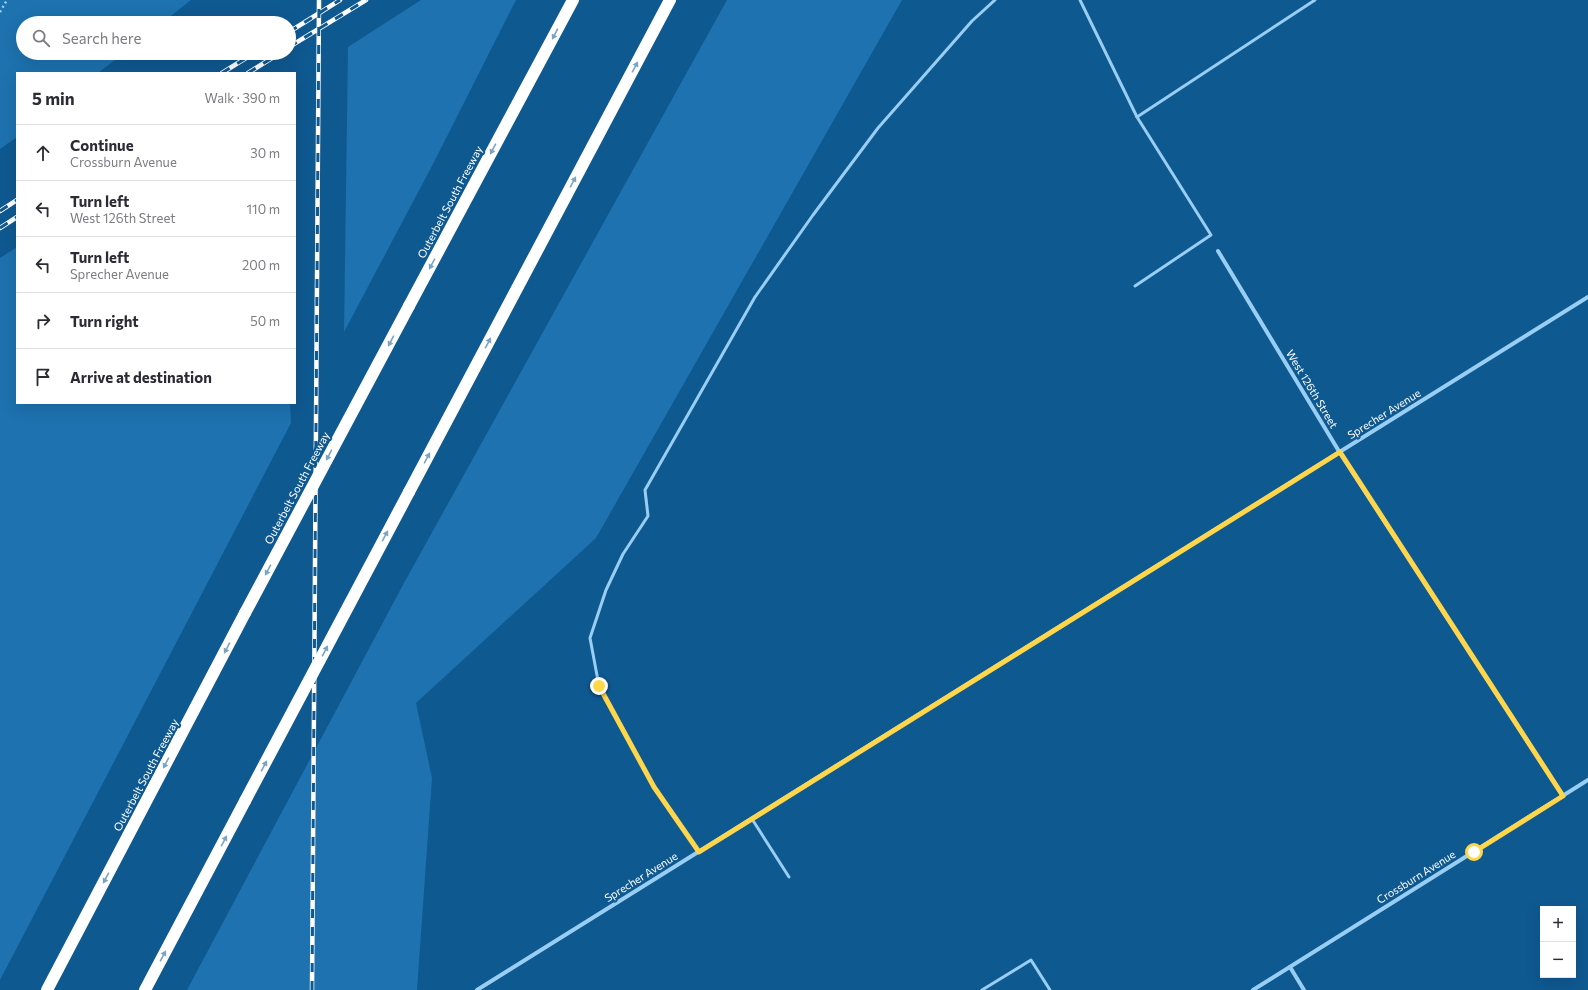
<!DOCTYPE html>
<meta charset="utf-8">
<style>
:root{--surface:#fff;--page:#f2f2f3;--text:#2b2b33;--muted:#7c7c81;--line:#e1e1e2}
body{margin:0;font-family:Commissioner,sans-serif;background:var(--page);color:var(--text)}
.controls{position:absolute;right:12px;bottom:12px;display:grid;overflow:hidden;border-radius:0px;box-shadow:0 4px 16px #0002}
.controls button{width:36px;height:36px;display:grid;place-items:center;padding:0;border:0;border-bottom:1px solid var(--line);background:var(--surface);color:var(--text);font:20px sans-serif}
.stop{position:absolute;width:12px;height:12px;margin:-9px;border:3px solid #ffd54a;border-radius:50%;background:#fff}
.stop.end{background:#ffd54a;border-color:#fff;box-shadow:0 1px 4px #0008}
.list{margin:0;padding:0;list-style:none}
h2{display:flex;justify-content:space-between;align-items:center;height:52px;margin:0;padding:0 16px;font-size:17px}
h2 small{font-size:13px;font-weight:400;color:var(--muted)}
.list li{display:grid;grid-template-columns:26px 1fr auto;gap:12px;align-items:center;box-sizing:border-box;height:56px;padding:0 16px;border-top:1px solid var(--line)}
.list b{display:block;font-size:15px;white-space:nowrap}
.list p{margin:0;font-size:13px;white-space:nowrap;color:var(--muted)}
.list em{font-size:13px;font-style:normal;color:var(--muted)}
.icon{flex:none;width:22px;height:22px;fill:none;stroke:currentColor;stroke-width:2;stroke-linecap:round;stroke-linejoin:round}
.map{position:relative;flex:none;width:1588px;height:990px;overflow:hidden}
.search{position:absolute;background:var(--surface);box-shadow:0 4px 16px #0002;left:16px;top:16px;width:280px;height:44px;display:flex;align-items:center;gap:10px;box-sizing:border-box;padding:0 14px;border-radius:22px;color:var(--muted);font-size:15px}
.panel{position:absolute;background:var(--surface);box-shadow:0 4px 16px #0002;left:16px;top:72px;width:280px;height:332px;border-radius:0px}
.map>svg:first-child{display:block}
</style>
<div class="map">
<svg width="1588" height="990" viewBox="0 0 1588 990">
<rect width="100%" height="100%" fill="#0f5991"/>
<g fill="#1d72af">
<path d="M0,0H191L162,23H23V53H124L98,73H17V137L0,149Z"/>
<path d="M421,0H516L433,164L344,332L348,47Z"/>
<path d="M727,0H902L596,538L416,703L432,778L417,990H187L404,583Z"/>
<path d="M17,247V403H290L291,423L0,980V258Z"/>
</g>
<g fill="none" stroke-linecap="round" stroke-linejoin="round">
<path stroke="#99cef4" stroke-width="2.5" stroke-dasharray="2 3" stroke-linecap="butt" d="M0,12L7,0"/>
<g stroke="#99cef4" stroke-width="3">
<path d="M1080,0L1137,117"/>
<path d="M1135,286L1211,235L1137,117L1315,0"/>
<path d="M752,819L789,877"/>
<path d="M699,852L654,787L609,704L599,686L590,638L606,590L623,554L648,516L645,490L755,297L813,215L878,128L972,21L995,0"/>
<path d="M982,990L1031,960L1050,990"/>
</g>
<g stroke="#99cef4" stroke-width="4">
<path d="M1218,251L1340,453L1563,796"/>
<path d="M1290,967L1304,990"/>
<path d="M477,990L1588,297"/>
<path d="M1253,990L1588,780"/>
</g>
<g stroke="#fff" stroke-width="12">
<path d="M409,306L573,0"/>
<path d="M409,492L670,0"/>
<path d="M47,990L245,613"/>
<path d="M145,990L245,801"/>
</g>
<defs>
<g id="rail">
<path d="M289,32L340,0"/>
<path d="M289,47L366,0"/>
<path d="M222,73L254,53"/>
<path d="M248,73L280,53"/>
<path d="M0,211L17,200"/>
<path d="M0,228L17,217"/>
<path d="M312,990L319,0"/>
</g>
</defs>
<use href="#rail" stroke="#fff" stroke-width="4.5"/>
<use href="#rail" stroke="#0f5991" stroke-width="3" stroke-dasharray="9" stroke-linecap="butt"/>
<g stroke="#fff" stroke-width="12">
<path d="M245,613L409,306"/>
<path d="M245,801L409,492"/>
</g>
</g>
<defs><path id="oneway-solid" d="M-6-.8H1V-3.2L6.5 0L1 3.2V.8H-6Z"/></defs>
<g fill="#7ba4c2">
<use href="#oneway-solid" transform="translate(555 34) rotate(118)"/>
<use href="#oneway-solid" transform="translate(635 67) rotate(-62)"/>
<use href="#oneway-solid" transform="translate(493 149) rotate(118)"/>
<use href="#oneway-solid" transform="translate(573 182) rotate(-62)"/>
<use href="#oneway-solid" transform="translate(432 264) rotate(118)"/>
<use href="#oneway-solid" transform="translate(391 341) rotate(118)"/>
<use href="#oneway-solid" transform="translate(488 343) rotate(-62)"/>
<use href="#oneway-solid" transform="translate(329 455) rotate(118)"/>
<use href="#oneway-solid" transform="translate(427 458) rotate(-62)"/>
<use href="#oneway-solid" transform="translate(385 536) rotate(-62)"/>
<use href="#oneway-solid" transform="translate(268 570) rotate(118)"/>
<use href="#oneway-solid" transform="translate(227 648) rotate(118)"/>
<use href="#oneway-solid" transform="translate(325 651) rotate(-62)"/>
<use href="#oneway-solid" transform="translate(166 763) rotate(118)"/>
<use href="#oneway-solid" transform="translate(264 766) rotate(-62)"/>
<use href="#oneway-solid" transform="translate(224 841) rotate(-62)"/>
<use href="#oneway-solid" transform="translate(106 878) rotate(118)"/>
<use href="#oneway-solid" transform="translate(163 956) rotate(-62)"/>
</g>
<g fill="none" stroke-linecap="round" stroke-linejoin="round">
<path stroke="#ffd54a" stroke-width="5" d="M599,686L654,787L699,852L1340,452L1563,796L1474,852"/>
</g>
<g text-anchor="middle" stroke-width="4" stroke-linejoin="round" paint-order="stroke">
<g font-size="11" fill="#fff" stroke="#0f5991">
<text transform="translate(450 202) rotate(-62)" y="4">Outerbelt South Freeway</text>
<text transform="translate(1312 389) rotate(59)" y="4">West 126th Street</text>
<text transform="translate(1384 414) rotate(-32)" y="4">Sprecher Avenue</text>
<text transform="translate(297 488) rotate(-62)" y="4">Outerbelt South Freeway</text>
<text transform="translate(146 775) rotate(-62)" y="4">Outerbelt South Freeway</text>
<text transform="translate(641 877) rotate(-32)" y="4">Sprecher Avenue</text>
<text transform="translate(1416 877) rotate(-32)" y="4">Crossburn Avenue</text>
</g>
</g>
</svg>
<div class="controls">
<button>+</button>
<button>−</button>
</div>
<div class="stop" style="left:1474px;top:852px"></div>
<div class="stop end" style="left:599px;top:686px"></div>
<div class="search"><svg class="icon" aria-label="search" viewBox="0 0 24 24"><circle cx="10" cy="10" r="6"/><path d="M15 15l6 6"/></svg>Search here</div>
<section class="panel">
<h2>5 min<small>Walk · 390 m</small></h2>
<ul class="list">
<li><svg class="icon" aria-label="ahead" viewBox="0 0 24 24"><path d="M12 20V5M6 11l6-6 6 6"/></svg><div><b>Continue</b><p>Crossburn Avenue</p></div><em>30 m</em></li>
<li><svg class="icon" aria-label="left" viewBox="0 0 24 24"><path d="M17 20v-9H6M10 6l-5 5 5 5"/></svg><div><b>Turn left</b><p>West 126th Street</p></div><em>110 m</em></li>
<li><svg class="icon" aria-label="left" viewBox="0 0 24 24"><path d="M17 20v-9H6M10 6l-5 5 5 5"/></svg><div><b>Turn left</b><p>Sprecher Avenue</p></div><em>200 m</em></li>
<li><svg class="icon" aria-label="right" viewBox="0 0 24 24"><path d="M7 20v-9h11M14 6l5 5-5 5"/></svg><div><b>Turn right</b></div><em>50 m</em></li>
<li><svg class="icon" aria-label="arrive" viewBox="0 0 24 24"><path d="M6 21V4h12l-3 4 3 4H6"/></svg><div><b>Arrive at destination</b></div></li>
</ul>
</section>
</div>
